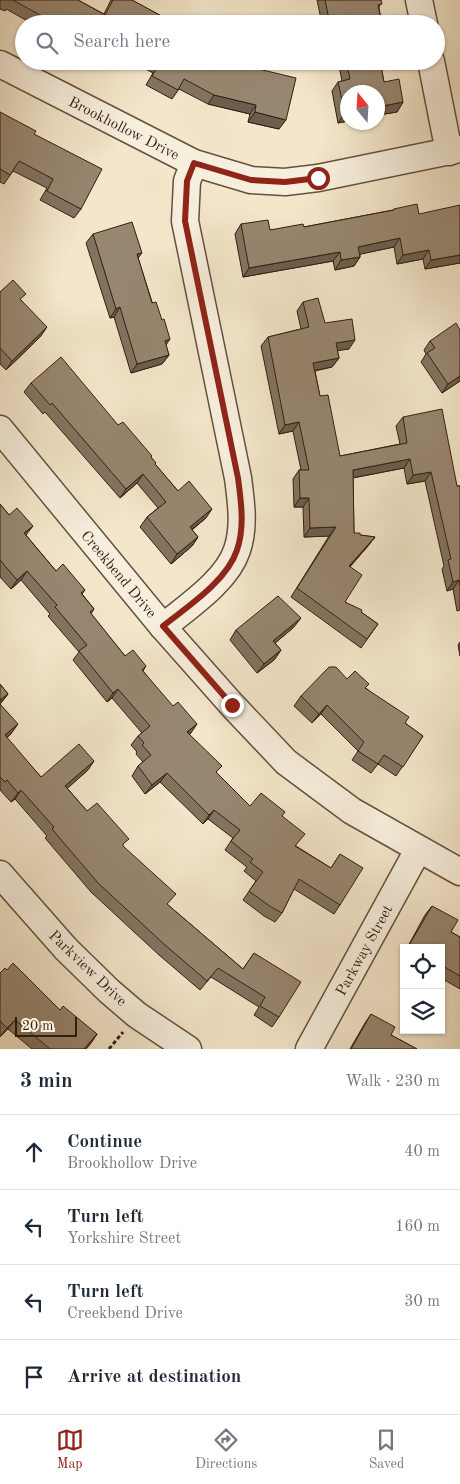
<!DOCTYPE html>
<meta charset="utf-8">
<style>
:root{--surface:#fff;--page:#f6f6f7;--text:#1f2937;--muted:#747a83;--line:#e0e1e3;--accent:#8f2418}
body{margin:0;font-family:"Old Standard TT",serif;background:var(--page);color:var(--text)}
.controls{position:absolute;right:15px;bottom:15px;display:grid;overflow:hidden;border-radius:0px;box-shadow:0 1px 4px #0004}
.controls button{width:45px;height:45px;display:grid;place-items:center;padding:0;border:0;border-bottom:1px solid var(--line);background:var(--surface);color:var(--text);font:25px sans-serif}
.compass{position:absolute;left:340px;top:85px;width:45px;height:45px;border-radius:50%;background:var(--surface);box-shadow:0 1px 4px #0004;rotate:342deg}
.scale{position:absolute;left:15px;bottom:12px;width:62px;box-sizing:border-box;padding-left:5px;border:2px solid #341e0f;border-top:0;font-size:14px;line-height:18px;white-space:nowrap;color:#341e0f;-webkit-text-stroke:4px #f7efdd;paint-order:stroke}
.stop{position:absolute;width:15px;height:15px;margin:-11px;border:4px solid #8f2418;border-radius:50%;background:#fff}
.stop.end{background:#8f2418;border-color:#fff;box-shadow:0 1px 5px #0008}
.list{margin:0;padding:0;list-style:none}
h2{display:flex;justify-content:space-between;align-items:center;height:65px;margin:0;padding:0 20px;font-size:21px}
h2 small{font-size:16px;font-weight:400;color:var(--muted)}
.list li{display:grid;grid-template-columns:32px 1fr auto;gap:15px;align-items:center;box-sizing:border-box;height:75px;padding:0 20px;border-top:1px solid var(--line)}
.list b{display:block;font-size:19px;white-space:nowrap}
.list p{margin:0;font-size:16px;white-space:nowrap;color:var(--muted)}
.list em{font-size:16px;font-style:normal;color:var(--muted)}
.icon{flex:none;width:28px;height:28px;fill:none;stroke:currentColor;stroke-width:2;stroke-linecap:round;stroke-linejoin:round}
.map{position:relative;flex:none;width:460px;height:1049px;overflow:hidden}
.search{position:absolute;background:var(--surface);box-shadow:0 1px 4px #0004;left:15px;right:15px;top:15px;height:55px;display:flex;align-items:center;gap:12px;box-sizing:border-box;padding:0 18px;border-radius:28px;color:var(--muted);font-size:19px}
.sheet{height:365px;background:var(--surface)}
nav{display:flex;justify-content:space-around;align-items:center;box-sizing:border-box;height:70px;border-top:1px solid var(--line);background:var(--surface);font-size:14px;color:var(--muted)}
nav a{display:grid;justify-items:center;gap:2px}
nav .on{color:var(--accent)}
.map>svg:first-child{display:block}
</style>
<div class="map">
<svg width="460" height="1049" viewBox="0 0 460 1049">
<rect width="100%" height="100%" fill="#f3e6ca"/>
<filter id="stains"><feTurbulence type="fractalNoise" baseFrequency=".004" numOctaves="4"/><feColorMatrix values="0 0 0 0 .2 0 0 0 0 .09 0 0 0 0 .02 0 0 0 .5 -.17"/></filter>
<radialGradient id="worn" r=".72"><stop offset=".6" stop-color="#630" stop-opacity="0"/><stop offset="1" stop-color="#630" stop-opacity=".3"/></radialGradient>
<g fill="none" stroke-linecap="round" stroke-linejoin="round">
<defs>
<g id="minor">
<path d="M419,0L424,24"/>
<path d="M431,61L449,152"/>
<path d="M0,64L194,163L251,180L285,182L318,178L460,149"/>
<path d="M0,429L163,627L232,705L286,762L352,811L460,872"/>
<path d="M163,627C187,607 227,581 237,550C245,527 241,501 238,478L185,221L187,181L194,163"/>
<path d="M0,874L66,949L109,991L137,1015L188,1049"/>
<path d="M309,1049L418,850"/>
</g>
</defs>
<use href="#minor" stroke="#64503e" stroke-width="29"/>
<path stroke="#341e0f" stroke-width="3" stroke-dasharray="4 2.5" stroke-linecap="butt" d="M109,1049L123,1032"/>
<use href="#minor" stroke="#f7efdd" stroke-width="26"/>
</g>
<g fill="#827360" stroke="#341e0f">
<path d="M0,0H78L104,14L111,0H132L176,24H33L6,9L5,11L0,9Z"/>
<path d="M317,0H381L379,8L382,24H322Z"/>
<path d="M100,61H107L105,64Z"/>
<path d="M131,61H225L239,69L242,65L279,129L248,122L250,114L208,104L179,89L172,99L146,85L153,73Z"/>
<path d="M338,61H380L384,82L403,102L397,112L378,115V92H348V121L338,123L332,91L338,82L342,81Z"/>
<path d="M0,112L34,134L81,209L74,218L40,200L47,188L13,171L4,184L0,182Z"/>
<path d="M394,209L419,214L460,263L425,269L423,259L397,264L394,247L360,254V257L354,266L335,270L333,261L243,277L235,234L241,224L270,230L304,227L393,210Z"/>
<path d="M93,234L138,258L169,355L162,364L131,373L114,317L110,318L86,243Z"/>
<path d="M0,292L21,300L41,336L6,370L0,364Z"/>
<path d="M303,302L325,323L349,349L337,350L339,358L332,367L315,371L320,396L340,456L400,444L396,426L403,417L457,486H460V610L457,611L453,589L447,591L442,569L444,566L425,481L407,484L404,468L353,478L354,533L360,535L375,537L368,546L350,567L345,602L361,612L378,624L361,648L291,597L329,536L304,537L303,507H294L293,479L299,470H301L293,431L279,434L261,346L268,337L301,329L297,311Z"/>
<path d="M460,330V381L442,393L421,362L426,354L424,350L430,341Z"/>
<path d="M31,383L118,425L151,457L155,464L178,491L206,518L192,530L198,537L192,546L171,564L140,527L147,517L158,508L137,483L120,498L45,412L43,414L24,392Z"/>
<path d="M0,504L56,571L85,590L82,594L94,609L91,614L125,656L146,666L143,671L191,733L189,734L217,773L250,806L282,816L296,846L331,868L340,854V905L334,914L294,889L282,913L275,922L264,916L243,900L256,881L244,871L247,867L225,850L233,838L208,819L203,824L160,782L145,794L132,776L138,766L143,762L136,754L137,752L131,745L138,736L142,733L112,698L107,702L73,660L79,652L48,616L50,614L21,580L11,589L0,577Z"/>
<path d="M294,627L275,643L281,650L274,660L257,673L230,640L236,630Z"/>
<path d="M460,642V656L458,645Z"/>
<path d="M347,679L366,688L405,723L423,736L396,776L378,764L371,773L352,760L358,751L321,714L312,723L294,706L301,696Z"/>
<path d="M0,684L8,694L0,704L11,734L6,738L41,777L88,770L67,788L87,811L123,846L168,905L243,969L254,953L279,1017L272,1027L254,1015L259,1007L211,977L200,990L159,955L91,892L45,838L47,836L15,799L11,802L0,790Z"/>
<path d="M432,906L451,932L460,937V989L441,978V948H407L425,915Z"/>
<path d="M0,973L97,1034L91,1043L86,1049H32L8,1029L0,1037Z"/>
<path d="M371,1014L391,1035L417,1049H350L365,1023Z"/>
</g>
<g fill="#6a5e4e" stroke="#341e0f">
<path d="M304,61H315L302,64Z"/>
<path d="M214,95L256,105L250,114L208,104Z"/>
<path d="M403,102L397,112L378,115V107Z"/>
<path d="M255,112L286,120L279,129L248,122Z"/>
<path d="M345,113H348V121L338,123Z"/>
<path d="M400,238L394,247L352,256L358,247Z"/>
<path d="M429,250L423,259L397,264L403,255Z"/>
<path d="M340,252L333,261L243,277L249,268Z"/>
<path d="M142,253L135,262L137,254Z"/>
<path d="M460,255V263L425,269L431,260Z"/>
<path d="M360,257L354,266L335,270L341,260Z"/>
<path d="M120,307L114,317L110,318L116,309Z"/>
<path d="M47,327L41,336L6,370L12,361Z"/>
<path d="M170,339L164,348L165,341Z"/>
<path d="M355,340L349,349L329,352L336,343Z"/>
<path d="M169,355L162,364L131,373L137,364Z"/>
<path d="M339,358L332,367L307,372L313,363Z"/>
<path d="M460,376V381L442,393L448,384Z"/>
<path d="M299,422L293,431L279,434L285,425Z"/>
<path d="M410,459L404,468L346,479L353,470Z"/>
<path d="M431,472L425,481L407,484L413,475Z"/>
<path d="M143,474L137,483L120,498L126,489Z"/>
<path d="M300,498H309L303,507H294Z"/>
<path d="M212,509L206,518L183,536L190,527Z"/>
<path d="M33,526L26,535L17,542L24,533Z"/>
<path d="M336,527L329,536L304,537L310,528Z"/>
<path d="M198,537L192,546L171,564L177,554Z"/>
<path d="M375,537L368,546L342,575L349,566Z"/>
<path d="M27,571L21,580L11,589L17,580Z"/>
<path d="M459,580L453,589L447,591L453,582Z"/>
<path d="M301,618L294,627L267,650L273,641Z"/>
<path d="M281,650L274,660L257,673L264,664Z"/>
<path d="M118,689L112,698L107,702L113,693Z"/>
<path d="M8,694L1,703L0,704V700Z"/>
<path d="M327,705L321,714L312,723L319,714Z"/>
<path d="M18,724L11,734L0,743L5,735Z"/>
<path d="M197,724L191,733L181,741L187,732Z"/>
<path d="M94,761L88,770L59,796L65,786Z"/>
<path d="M167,773L160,782L145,794L152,785Z"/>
<path d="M21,790L15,799L11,802L18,793Z"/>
<path d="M214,810L208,819L203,824L209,815Z"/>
<path d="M15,1020L8,1029L0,1037L7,1028Z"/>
<path d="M97,1034L91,1043L86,1049H84Z"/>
</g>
<g fill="#978670" stroke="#341e0f">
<path d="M13,0H78L105,15L113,0H132L176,24H56Z"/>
<path d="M325,0H381L382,4L378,5L382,24H330Z"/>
<path d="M155,61H225L241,70L242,65L296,78L286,120L255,112L256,105L214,95L184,79L178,90L152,76L159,64Z"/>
<path d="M346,61H380L384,82L399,79L403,102L378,107V92H348V113H345L338,82L350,79Z"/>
<path d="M0,112L36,131L34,134L102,169L81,209L47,191L53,179L19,161L10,175L0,169Z"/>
<path d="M417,204L419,214L460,205V255L431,260L429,250L403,255L400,238L358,247L360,257L341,260L340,252L249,268L241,224L268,220L270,230L303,224L304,227L394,210V209Z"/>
<path d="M132,222L142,253L137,254L152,303L156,302L162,320L164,319L170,339L165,341L169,355L137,364L120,307L116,309L93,234Z"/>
<path d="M13,280L26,294L20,299L47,327L12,361L0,348V292Z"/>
<path d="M318,298L325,323L352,319L355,340L336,343L339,358L313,363L320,396L328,395L340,456L407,443L403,417L442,409L457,486H460V585L459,580L453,582L448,560L451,559L431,472L413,475L410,459L353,470L354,533H360V535L375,537L349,566L362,575L345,602L362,610L361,612L378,624L367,639L297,588L336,527L310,528L309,498H300L299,470H309L299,422L285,425L268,337L309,327L303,302Z"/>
<path d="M456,323L460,330V376L448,384L427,353L435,348L430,341Z"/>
<path d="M61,357L118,425L123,422L152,456L151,457L156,463L155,464L178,491L189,481L212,509L190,527L198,537L177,554L147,517L166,502L143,474L126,489L52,403L50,405L31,383Z"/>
<path d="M0,504L9,515L17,508L33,526L24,533L56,571L63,564L85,590L81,593L94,609L90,612L125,656L133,650L146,666L142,670L173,706L178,702L197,724L187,732L222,766L216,772L250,806L261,793L285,812L282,816L305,834L295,846L331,868L340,854L363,868L340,905L299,879L282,913L271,907L249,891L263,872L250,862L253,859L231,841L240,830L214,810L209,815L167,773L152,785L138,766L151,755L142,745L144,743L138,736L150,726L118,689L113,693L79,651L87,645L55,607L57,605L27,571L17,580L0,560Z"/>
<path d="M278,596L301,618L273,641L281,650L264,664L236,630Z"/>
<path d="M329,667H336L347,679L355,671L369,684L365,688L409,717L405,723L423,736L403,767L384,755L378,764L358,751L364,742L327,705L319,714L301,696Z"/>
<path d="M0,684L8,694L0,700Z"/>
<path d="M0,704L18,724L5,735L41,777L79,744L94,761L65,786L87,811L97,803L129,839L123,844V846L176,894L167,904L243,969L254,953L301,982L279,1017L260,1006L265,997L218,968L207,981L165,945L98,883L52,829L54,827L21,790L18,793L7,780L5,782L0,777Z"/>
<path d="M432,906L458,920L451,932L460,937V976L441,965V948H410L408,947Z"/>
<path d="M13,963L60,1010L63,1006L97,1034L84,1049H50L15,1020L7,1028L0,1021V973L5,968L7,970Z"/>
<path d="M371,1014L395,1027L391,1035L417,1049H351Z"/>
</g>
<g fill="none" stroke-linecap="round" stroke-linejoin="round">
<path stroke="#8f2418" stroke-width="6" d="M232,705L163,626C187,607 227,581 237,550C245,527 241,501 238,478L185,221L187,181L194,163L251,180L285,182L318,178"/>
</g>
<g text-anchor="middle" stroke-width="4" stroke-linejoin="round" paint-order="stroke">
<g font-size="15" fill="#341e0f" stroke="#f7efdd">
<text transform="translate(124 128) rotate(27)" y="5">Brookhollow Drive</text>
<text transform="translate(119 574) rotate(50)" y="5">Creekbend Drive</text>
<text transform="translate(364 950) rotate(-61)" y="5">Parkway Street</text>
<text transform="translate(88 968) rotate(44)" y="5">Parkview Drive</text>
</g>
</g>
<rect width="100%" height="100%" filter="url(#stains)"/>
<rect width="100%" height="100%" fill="url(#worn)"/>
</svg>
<div class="controls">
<button><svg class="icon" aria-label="locate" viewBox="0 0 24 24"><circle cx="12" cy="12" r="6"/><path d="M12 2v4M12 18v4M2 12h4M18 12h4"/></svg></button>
<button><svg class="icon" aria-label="layers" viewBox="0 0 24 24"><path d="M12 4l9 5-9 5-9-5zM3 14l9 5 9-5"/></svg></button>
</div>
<svg class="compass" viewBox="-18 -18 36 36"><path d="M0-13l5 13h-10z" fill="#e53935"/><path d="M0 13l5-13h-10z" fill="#747a83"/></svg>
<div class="scale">20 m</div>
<div class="stop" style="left:318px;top:178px"></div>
<div class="stop end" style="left:232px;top:705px"></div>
<div class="search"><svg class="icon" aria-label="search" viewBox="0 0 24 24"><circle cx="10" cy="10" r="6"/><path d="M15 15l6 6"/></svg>Search here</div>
</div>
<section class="sheet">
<h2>3 min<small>Walk · 230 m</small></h2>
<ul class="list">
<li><svg class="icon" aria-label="ahead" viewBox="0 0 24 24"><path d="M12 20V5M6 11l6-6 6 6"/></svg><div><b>Continue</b><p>Brookhollow Drive</p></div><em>40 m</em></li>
<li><svg class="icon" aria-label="left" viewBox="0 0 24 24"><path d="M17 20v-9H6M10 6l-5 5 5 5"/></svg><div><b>Turn left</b><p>Yorkshire Street</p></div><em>160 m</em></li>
<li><svg class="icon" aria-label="left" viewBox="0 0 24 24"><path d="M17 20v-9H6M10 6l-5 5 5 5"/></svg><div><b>Turn left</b><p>Creekbend Drive</p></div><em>30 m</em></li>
<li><svg class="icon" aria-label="arrive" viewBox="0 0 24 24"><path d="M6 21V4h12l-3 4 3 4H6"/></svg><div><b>Arrive at destination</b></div></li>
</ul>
</section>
<nav>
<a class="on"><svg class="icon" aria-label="map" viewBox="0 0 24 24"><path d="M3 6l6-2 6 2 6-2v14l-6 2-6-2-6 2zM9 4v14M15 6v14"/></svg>Map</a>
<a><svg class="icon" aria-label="directions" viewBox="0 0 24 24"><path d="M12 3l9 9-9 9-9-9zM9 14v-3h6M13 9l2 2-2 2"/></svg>Directions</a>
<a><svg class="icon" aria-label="saved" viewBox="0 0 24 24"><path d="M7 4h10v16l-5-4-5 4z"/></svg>Saved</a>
</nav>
